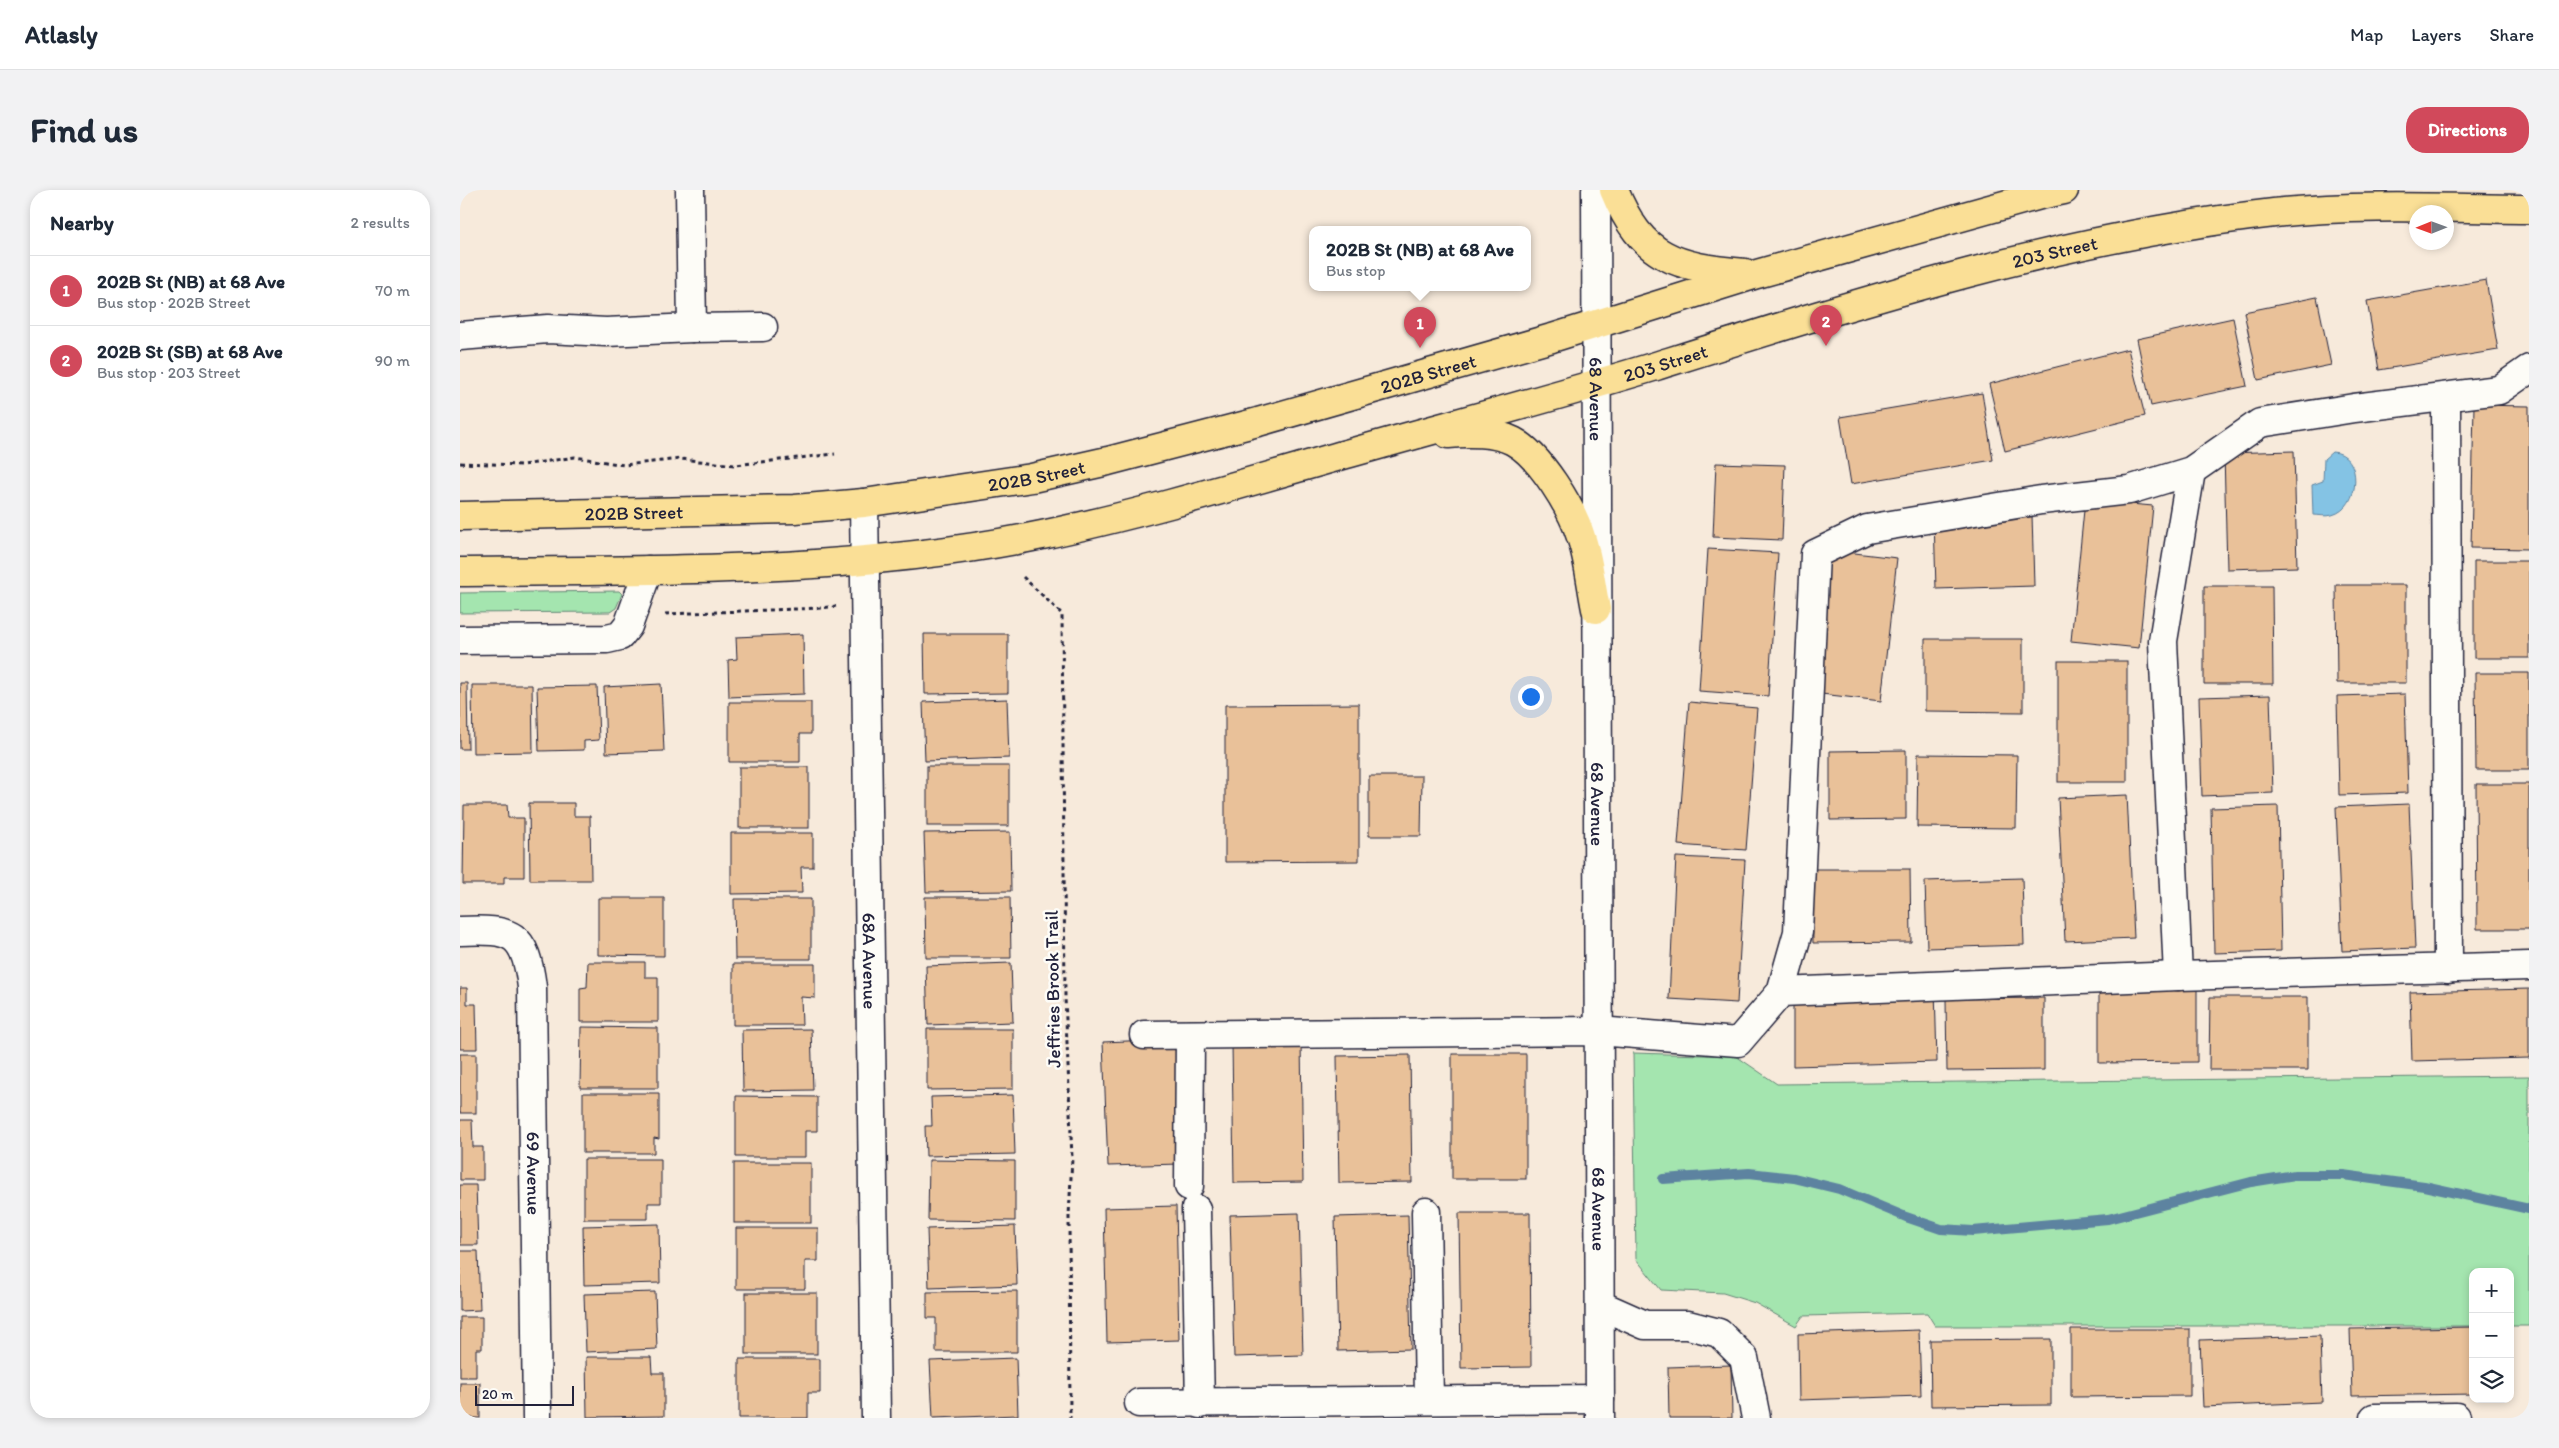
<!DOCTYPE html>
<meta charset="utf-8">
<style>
:root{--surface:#fff;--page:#f2f2f3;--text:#1f2937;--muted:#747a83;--line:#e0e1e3;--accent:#d1495b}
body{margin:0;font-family:Itim,sans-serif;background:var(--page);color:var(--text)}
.controls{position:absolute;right:15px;bottom:15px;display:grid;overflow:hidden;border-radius:10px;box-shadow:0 2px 8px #0003}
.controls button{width:45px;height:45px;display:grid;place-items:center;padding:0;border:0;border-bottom:1px solid var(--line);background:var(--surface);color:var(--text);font:25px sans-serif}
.compass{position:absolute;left:1949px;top:15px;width:45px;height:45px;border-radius:50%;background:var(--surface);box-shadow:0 2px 8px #0003;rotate:269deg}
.scale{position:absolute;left:15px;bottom:12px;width:99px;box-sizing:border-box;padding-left:5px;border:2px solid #22223b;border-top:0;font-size:14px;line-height:18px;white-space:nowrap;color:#22223b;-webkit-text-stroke:4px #fdfcf7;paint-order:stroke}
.you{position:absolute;left:1070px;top:506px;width:18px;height:18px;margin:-12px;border:4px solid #fff;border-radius:50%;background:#1a73e8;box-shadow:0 0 0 8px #1a73e833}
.badge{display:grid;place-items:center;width:32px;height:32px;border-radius:50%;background:var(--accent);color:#fff;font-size:16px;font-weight:700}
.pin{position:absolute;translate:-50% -41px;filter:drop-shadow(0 1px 2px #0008)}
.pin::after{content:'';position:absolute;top:26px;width:18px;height:15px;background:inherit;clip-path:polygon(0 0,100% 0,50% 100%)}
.popup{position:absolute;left:849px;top:36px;width:222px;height:65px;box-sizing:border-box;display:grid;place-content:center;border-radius:10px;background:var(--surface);filter:drop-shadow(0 1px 4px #0005);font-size:16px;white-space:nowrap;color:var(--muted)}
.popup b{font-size:19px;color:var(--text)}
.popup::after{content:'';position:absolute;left:50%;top:100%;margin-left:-10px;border:10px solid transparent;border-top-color:var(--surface)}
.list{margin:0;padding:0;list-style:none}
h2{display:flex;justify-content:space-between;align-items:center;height:65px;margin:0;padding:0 20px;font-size:21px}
h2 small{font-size:16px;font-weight:400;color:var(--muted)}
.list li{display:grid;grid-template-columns:32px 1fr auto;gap:15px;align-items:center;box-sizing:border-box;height:70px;padding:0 20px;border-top:1px solid var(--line)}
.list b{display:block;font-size:19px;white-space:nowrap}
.list p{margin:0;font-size:16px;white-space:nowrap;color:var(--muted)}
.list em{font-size:16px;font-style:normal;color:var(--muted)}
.icon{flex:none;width:28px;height:28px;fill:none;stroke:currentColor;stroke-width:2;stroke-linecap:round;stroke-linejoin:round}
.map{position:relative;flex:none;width:2069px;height:1228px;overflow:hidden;border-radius:20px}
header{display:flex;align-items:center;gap:30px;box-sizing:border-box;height:70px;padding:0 25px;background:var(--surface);border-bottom:1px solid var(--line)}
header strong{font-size:24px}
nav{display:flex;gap:28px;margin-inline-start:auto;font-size:18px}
.intro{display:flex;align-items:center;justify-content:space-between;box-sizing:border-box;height:120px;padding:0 30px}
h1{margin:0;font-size:35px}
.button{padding:12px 22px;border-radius:20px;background:var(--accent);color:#fff;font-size:18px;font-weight:700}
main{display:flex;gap:30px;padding:0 30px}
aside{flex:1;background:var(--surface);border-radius:20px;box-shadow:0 2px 8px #0003}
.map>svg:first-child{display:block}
</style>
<header>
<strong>Atlasly</strong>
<nav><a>Map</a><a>Layers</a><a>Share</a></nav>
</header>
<div class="intro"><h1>Find us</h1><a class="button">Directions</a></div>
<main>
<aside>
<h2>Nearby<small>2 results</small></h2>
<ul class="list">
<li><span class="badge">1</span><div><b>202B St (NB) at 68 Ave</b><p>Bus stop · 202B Street</p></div><em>70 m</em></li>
<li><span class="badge">2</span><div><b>202B St (SB) at 68 Ave</b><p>Bus stop · 203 Street</p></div><em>90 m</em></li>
</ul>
</aside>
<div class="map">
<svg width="2069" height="1228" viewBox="0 0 2069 1228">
<rect width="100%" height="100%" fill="#f7eadb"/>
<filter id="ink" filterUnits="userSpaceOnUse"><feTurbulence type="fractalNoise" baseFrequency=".02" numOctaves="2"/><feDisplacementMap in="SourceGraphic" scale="10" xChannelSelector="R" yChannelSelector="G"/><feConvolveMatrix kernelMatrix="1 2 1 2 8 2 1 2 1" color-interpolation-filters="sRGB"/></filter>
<g filter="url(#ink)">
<g fill="#a4e5af" stroke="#638475">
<path d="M159,401L162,404L156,418L150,422L0,423V403Z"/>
<path d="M1173,863L1276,866L1317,894L2069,886V1136H2050V1082H2013V1136H1475L1467,1123L1343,1126L1336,1136L1295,1113L1263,1103L1201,1100L1176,1069Z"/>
</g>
<path fill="#84c3e4" stroke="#5d83a0" d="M1872,262C1904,263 1901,318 1872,325C1867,327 1859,325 1853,325L1852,295L1863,291L1864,269Z"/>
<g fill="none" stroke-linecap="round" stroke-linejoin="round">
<path stroke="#5d83a0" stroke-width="10" d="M1203,989L1289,983L1334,988L1379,999L1446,1027L1481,1039L1513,1041L1648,1029L1791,992L1835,985H1883L1964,996L2069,1019"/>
</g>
<g fill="#e9c199" stroke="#22223b">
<path d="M2026,90L2038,160L1919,180L1907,111Z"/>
<path d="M1857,107L1871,175L1798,190L1784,122Z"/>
<path d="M1773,128L1787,196L1691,216L1677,149Z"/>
<path d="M1668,159L1685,226L1545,261L1529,194Z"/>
<path d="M1522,203L1533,270L1391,294L1380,227Z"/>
<path d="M2014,215L2069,216V359L2011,358Z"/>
<path d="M1834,261L1837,377L1767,379L1764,263Z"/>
<path d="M1256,273L1325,275L1322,350L1253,347Z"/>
<path d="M1625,310L1693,316L1679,458L1611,451Z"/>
<path d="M1572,325L1574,396L1476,399L1474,328Z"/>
<path d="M1248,359L1318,363L1308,506L1239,501Z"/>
<path d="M1369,360L1437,368L1421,511L1353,503Z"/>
<rect x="2014" y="371" width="55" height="97"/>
<path d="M1876,395H1946V493H1877Z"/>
<path d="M1744,396H1812L1813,494H1744Z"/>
<path d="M343,444L344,504L269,507L268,470L277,469L276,447Z"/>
<path d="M464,444H548V503L465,504Z"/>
<path d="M1465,449H1563V522L1465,521Z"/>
<rect x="1598" y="471" width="69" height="121"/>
<path d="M2015,483H2069V580H2016Z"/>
<path d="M0,493H7L8,559H0Z"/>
<path d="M201,494L204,561L146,563L144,497Z"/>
<path d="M12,495H72L73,562L13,563Z"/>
<path d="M137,496L139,550L124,551V560L79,561L77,497Z"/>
<path d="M1945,504L1948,603L1879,605L1877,506Z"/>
<path d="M1810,505L1813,603L1742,606L1739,507Z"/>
<path d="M547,509L549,568L465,571L463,512Z"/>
<path d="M269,512H351V544H340V572H269Z"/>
<path d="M1229,512L1297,518L1286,660L1218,655Z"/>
<path d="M899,514V671L765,672V515Z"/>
<path d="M1446,560V629L1370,630V561Z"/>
<path d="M1458,564L1557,565L1556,638L1457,637Z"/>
<rect x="467" y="576" width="82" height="60"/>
<rect x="279" y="577" width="70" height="61"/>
<path d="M909,586H962L961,646H909Z"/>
<path d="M2016,594H2069V739H2017Z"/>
<path d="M1667,605L1674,748L1605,751L1598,608Z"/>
<path d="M69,613H114V626H130L131,690H70Z"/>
<path d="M1949,614L1955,758L1882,761L1876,617Z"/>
<path d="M4,615H47L48,628H64V687H44V694H3Z"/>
<path d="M1818,616L1821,761L1754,763L1751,618Z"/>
<path d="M550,642L551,701L466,702L464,643Z"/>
<path d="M271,643H353V677H341L342,703L271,704Z"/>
<path d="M1216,667L1285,670L1277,813L1209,809Z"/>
<path d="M1352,679H1450L1451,752L1353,753Z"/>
<path d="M1562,688L1564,755L1467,758L1465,691Z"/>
<path d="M465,707H550L551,768H466Z"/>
<path d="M138,708H204V766L138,765Z"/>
<path d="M274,709H351V769H275Z"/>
<path d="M128,772H185V787H198V832H120V798L127,797Z"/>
<path d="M551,773L553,832L468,835L466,776Z"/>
<path d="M273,774H355V808L341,807L342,835H273Z"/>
<path d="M0,798H7V814H16L17,859H0Z"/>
<path d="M1475,798L1477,872L1333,876V802Z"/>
<path d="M1737,798V872L1639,873V799Z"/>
<path d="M2069,799V868L1952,871L1950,802Z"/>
<path d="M1750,807H1848V880H1749Z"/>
<path d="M1584,808V880L1487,881L1486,809Z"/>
<path d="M121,837L198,838V898H120Z"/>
<path d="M351,839L353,900L283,901L282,840Z"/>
<path d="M467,839H553V899L467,900Z"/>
<path d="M716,849L720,974L648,976L643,852Z"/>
<path d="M841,852L843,992L774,993L772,853Z"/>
<rect x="0" y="864" width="16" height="59"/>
<rect x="992" y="864" width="74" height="125"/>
<path d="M950,865L952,992L879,993L877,866Z"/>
<path d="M123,903H199V949L194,948V963H123Z"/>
<path d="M553,905L555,964L466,966L465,936H472L471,907Z"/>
<path d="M276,906L357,907V941H345V967H276Z"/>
<path d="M0,930H12L13,957H23V990H0Z"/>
<path d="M124,969H201V1013H188V1029H124Z"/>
<path d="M469,970L555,971V1031L468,1030Z"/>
<rect x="274" y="973" width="77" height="60"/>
<path d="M0,995H16L18,1055H0Z"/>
<path d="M716,1016L719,1150L647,1152L644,1018Z"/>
<path d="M839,1023L843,1165L774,1167L770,1025Z"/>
<path d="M999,1023H1070L1071,1177L1001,1178Z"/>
<path d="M948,1025L951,1159L878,1161L875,1027Z"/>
<path d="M199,1034L200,1093L124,1095L123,1036Z"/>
<path d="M555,1036L557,1095L469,1098L467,1039Z"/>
<path d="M276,1038H358V1071H345V1099H276Z"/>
<path d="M0,1061H18L20,1120L0,1121Z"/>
<path d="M557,1101V1162H476V1128H467V1102Z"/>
<path d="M195,1102L197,1159L126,1162L124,1104Z"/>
<rect x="286" y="1103" width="71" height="61"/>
<path d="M0,1127H22V1159H16V1187H0Z"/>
<path d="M2013,1137V1204L1892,1206L1890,1139Z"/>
<path d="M1611,1139H1730V1206L1611,1207Z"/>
<path d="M1459,1140L1461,1206L1339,1210L1338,1144Z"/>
<path d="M1860,1146L1862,1212L1743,1217L1740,1150Z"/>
<path d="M1591,1149V1215L1471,1216L1470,1150Z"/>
<path d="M126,1167H191L192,1183H204V1226L127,1227Z"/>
<path d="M556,1168L558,1225L473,1228L470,1171Z"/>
<path d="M279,1169H360V1203H348V1228H279Z"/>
<path d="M1271,1175L1272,1228H1209L1208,1177Z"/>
<rect x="0" y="1193" width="20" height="35"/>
</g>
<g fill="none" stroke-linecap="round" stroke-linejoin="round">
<defs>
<g id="minor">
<path id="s1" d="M1136,0L1140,1228"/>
<path d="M232,138L303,137"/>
<path d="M0,146L88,139L146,142L232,138L230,0"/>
<path d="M1986,207L1988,779"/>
<path id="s2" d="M404,313L416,1228"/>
<path d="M0,450L147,449L160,446L168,436L188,380"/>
<path id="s3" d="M0,741C53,739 65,742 72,797L77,1228"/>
<path d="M1718,786L1703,451L1731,281"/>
<path d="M1321,802L1718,786L2069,776"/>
<path d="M684,845L1138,841L1278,852L1321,802L1338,742L1355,364L1407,339L1581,310L1669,300L1731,281L1800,233L1894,218L2039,200L2069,179"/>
<path d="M729,996L730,845"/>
<path d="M736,1019L740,1214"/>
<path d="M966,1022L969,1210"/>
<path d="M1140,1115L1185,1135H1228L1259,1143L1284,1168L1296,1228"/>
<path d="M679,1213L1140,1209"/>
<path d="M1914,1228L1996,1227"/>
</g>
<g id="major">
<path d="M1154,0C1182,69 1216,77 1285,83"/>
<path d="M988,244C1006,242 1036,242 1053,251C1080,265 1112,318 1121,347C1129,369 1131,395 1136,419"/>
<path id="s4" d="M0,326L335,319L404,313L572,288L648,271L798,232L1092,148L1297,84L1580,5L1604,0"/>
<path id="s5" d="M0,382C191,380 394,384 582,345C686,323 788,292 890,263C992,234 1095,207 1196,176C1399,112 1602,47 1814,23C1899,14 1984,18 2069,19"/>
</g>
</defs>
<use href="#minor" stroke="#22223b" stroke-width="31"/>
<use href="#major" stroke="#22223b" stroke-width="31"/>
<g stroke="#22223b" stroke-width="3" stroke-dasharray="4 4" stroke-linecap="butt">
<path d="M0,273L63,275L115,267L164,275L221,269L275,275L375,264"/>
<path d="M563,387L602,424L605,807L612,968L609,1026L610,1228"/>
<path d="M205,424L362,418L376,416"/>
</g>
<use href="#minor" stroke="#fdfcf7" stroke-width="28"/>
<use href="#major" stroke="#fadf96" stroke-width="28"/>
</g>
</g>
<g text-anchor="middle" stroke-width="5" stroke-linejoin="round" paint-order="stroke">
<g font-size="19" fill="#22223b" stroke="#fdfcf7">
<text dy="7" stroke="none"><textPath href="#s5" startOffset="1636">203 Street</textPath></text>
<text dy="7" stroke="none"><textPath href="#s5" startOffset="1231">203 Street</textPath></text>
<text dy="7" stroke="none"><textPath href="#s4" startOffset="984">202B Street</textPath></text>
<text dy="7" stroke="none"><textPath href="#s1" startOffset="209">68 Avenue</textPath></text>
<text dy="7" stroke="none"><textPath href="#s4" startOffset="579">202B Street</textPath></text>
<text dy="7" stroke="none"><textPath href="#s4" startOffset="174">202B Street</textPath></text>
<text dy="7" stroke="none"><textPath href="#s1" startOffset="614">68 Avenue</textPath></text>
<text dy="7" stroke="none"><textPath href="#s2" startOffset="458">68A Avenue</textPath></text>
<text transform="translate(592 799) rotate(-91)" y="7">Jeffries Brook Trail</text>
<text dy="7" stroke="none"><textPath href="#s3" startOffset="295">69 Avenue</textPath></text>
<text dy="7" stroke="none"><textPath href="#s1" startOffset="1019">68 Avenue</textPath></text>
</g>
</g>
</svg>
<div class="controls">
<button>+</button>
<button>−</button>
<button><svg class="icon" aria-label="layers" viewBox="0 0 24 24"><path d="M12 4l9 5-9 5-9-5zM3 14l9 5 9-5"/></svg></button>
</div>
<svg class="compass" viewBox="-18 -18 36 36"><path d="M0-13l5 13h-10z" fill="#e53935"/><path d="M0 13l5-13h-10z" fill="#747a83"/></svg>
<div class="scale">20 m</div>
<div class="you"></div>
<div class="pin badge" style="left:960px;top:158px">1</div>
<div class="popup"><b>202B St (NB) at 68 Ave</b>Bus stop</div>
<div class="pin badge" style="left:1366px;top:156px">2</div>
</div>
</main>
